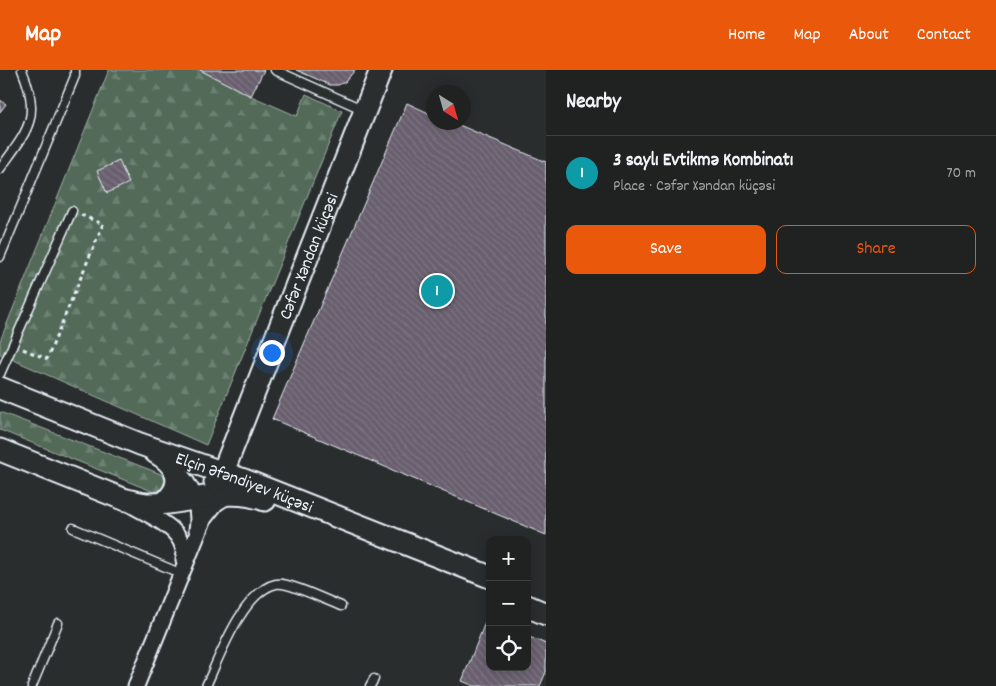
<!DOCTYPE html>
<meta charset="utf-8">
<style>
:root{--surface:#202222;--page:#2d2f2f;--text:#f1f3f6;--muted:#a2a4a5;--line:#3d3f40;--accent:#ea580c}
body{margin:0;font-family:Dekko,sans-serif;background:var(--page);color:var(--text)}
.controls{position:absolute;right:15px;bottom:15px;display:grid;overflow:hidden;border-radius:10px;box-shadow:0 2px 12px #0003}
.controls button{width:45px;height:45px;display:grid;place-items:center;padding:0;border:0;border-bottom:1px solid var(--line);background:var(--surface);color:var(--text);font:25px sans-serif}
.compass{position:absolute;left:426px;top:15px;width:45px;height:45px;border-radius:50%;background:var(--surface);box-shadow:0 2px 12px #0003;rotate:143deg}
.you{position:absolute;left:271px;top:282px;width:18px;height:18px;margin:-12px;border:4px solid #fff;border-radius:50%;background:#1a73e8;box-shadow:0 0 0 8px #1a73e833}
.badge{display:grid;place-items:center;width:32px;height:32px;border-radius:50%;background:var(--accent);color:#fff;font-size:16px;font-weight:700}
.pin{position:absolute;translate:-50% -50%;border:2px solid #fff;box-shadow:0 1px 5px #0006}
.list{margin:0;padding:0;list-style:none}
h2{display:flex;justify-content:space-between;align-items:center;height:65px;margin:0;padding:0 20px;font-size:21px}
h2 small{font-size:16px;font-weight:400;color:var(--muted)}
.list li{display:grid;grid-template-columns:32px 1fr auto;gap:15px;align-items:center;box-sizing:border-box;height:75px;padding:0 20px;border-top:1px solid var(--line)}
.list b{display:block;font-size:19px;white-space:nowrap}
.list p{margin:0;font-size:16px;white-space:nowrap;color:var(--muted)}
.list em{font-size:16px;font-style:normal;color:var(--muted)}
.actions{display:flex;gap:10px;padding:15px 20px}
.actions a{flex:1;padding:11px 0;border:1px solid var(--accent);border-radius:10px;text-align:center;font-size:18px;color:var(--accent)}
.actions .main{background:var(--accent);color:#fff}
.icon{flex:none;width:28px;height:28px;fill:none;stroke:currentColor;stroke-width:2;stroke-linecap:round;stroke-linejoin:round}
.map{position:relative;flex:none;width:546px;height:616px;overflow:hidden}
header{display:flex;align-items:center;gap:30px;box-sizing:border-box;height:70px;padding:0 25px;background:var(--accent);color:#fff}
header strong{font-size:24px}
nav{display:flex;gap:28px;margin-inline-start:auto;font-size:18px}
main{display:flex}
aside{flex:1;background:var(--surface)}
.map>svg:first-child{display:block}
</style>
<header>
<strong>Map</strong>
<nav><a>Home</a><a>Map</a><a>About</a><a>Contact</a></nav>
</header>
<main>
<div class="map">
<svg width="546" height="616" viewBox="0 0 546 616">
<defs>
<pattern id="forest-firs" width="22" height="20" patternUnits="userSpaceOnUse" patternTransform="scale(1.25)"><rect width="22" height="20" fill="#536b59"/><path d="M5 1l3.5 6h-7zM16 11l3.5 6h-7z" fill="#6c8172"/></pattern>
<pattern id="building-back-hatch" width="6" height="6" patternUnits="userSpaceOnUse" patternTransform="scale(1.25)"><rect width="6" height="6" fill="#695e6e"/><path d="M-1 5l2 2M0 0l6 6M5-1l2 2" fill="none" stroke="#7e7683"/></pattern>
</defs>
<rect width="100%" height="100%" fill="#2a2d2e"/>
<filter id="ink" filterUnits="userSpaceOnUse"><feTurbulence type="fractalNoise" baseFrequency=".02" numOctaves="2"/><feDisplacementMap in="SourceGraphic" scale="10" xChannelSelector="R" yChannelSelector="G"/><feConvolveMatrix kernelMatrix="1 2 1 2 8 2 1 2 1" color-interpolation-filters="sRGB"/></filter>
<g filter="url(#ink)">
<g fill="url(#forest-firs)" stroke="#9eaea8">
<path d="M109,0H200L251,26L297,46L306,24L342,41L206,375L0,284V271Z"/>
<path d="M0,342L161,404L165,410L162,419L154,422L0,360Z"/>
</g>
<g fill="url(#building-back-hatch)" stroke="#e8f1f8">
<path d="M200,0H264L251,26Z"/>
<path d="M296,0H355L345,12L338,15H330Z"/>
<path d="M0,30L6,34L0,42Z"/>
<path d="M407,33L433,45V52H452L546,92V465L272,349Z"/>
<path d="M119,91L129,113L107,123L97,101Z"/>
<path d="M486,550L490,551V597H527V566L546,574V602L540,616H474L462,611Z"/>
</g>
<g fill="none" stroke-linecap="round" stroke-linejoin="round">
<defs>
<g id="lane">
<path d="M275,0L364,40"/>
<path d="M0,99C27,61 42,48 22,0"/>
<path d="M0,187L75,6V0"/>
<path d="M0,304L72,141"/>
<path d="M73,458L182,504"/>
<path d="M32,616L58,553"/>
<path d="M206,616C219,588 243,521 276,514C287,511 328,531 341,536"/>
<path d="M370,616L374,609"/>
</g>
<g id="street">
<path d="M174,398C192,414 201,436 197,460"/>
<path d="M132,435C154,448 188,460 184,490"/>
<path d="M136,616L204,448L216,433L229,425"/>
</g>
<g id="secondary">
<path id="s1" d="M0,318L140,374L244,410L490,507"/>
<path d="M0,380L123,429C131,431 138,433 146,434C187,436 224,414 265,430"/>
<path d="M155,382C178,395 186,414 164,433"/>
<path id="s2" d="M215,412L223,402L381,0"/>
<path d="M527,536L546,544"/>
</g>
</defs>
<use href="#lane" stroke="#e8f1f8" stroke-width="11"/>
<use href="#street" stroke="#e8f1f8" stroke-width="19"/>
<use href="#secondary" stroke="#e8f1f8" stroke-width="25"/>
<path stroke="#e8f1f8" stroke-width="3" stroke-dasharray="4 4" stroke-linecap="butt" d="M23,279L47,289L103,154L81,145"/>
<use href="#lane" stroke="#2a2d2e" stroke-width="8"/>
<use href="#street" stroke="#2a2d2e" stroke-width="15"/>
<use href="#secondary" stroke="#2a2d2e" stroke-width="21"/>
</g>
</g>
<g text-anchor="middle" stroke-width="4" stroke-linejoin="round" paint-order="stroke">
<g font-size="18" fill="#e8f1f8" stroke="#2a2d2e">
<text dy="6" stroke="none"><textPath href="#s2" startOffset="245">Cəfər Xəndan küçəsi</textPath></text>
<text dy="6" stroke="none"><textPath href="#s1" startOffset="262">Elçin Əfəndiyev küçəsi</textPath></text>
</g>
</g>
</svg>
<div class="controls">
<button>+</button>
<button>−</button>
<button><svg class="icon" aria-label="locate" viewBox="0 0 24 24"><circle cx="12" cy="12" r="6"/><path d="M12 2v4M12 18v4M2 12h4M18 12h4"/></svg></button>
</div>
<svg class="compass" viewBox="-18 -18 36 36"><path d="M0-13l5 13h-10z" fill="#e53935"/><path d="M0 13l5-13h-10z" fill="#a2a4a5"/></svg>
<div class="you"></div>
<div class="pin badge" style="left:437px;top:221px;background:#0f9aa8">1</div>
</div>
<aside>
<h2>Nearby<small></small></h2>
<ul class="list">
<li><span class="badge" style="background:#0f9aa8">1</span><div><b>3 saylı Evtikmə Kombinatı</b><p>Place · Cəfər Xəndan küçəsi</p></div><em>70 m</em></li>
</ul>
<div class="actions"><a class="main">Save</a><a>Share</a></div>
</aside>
</main>
